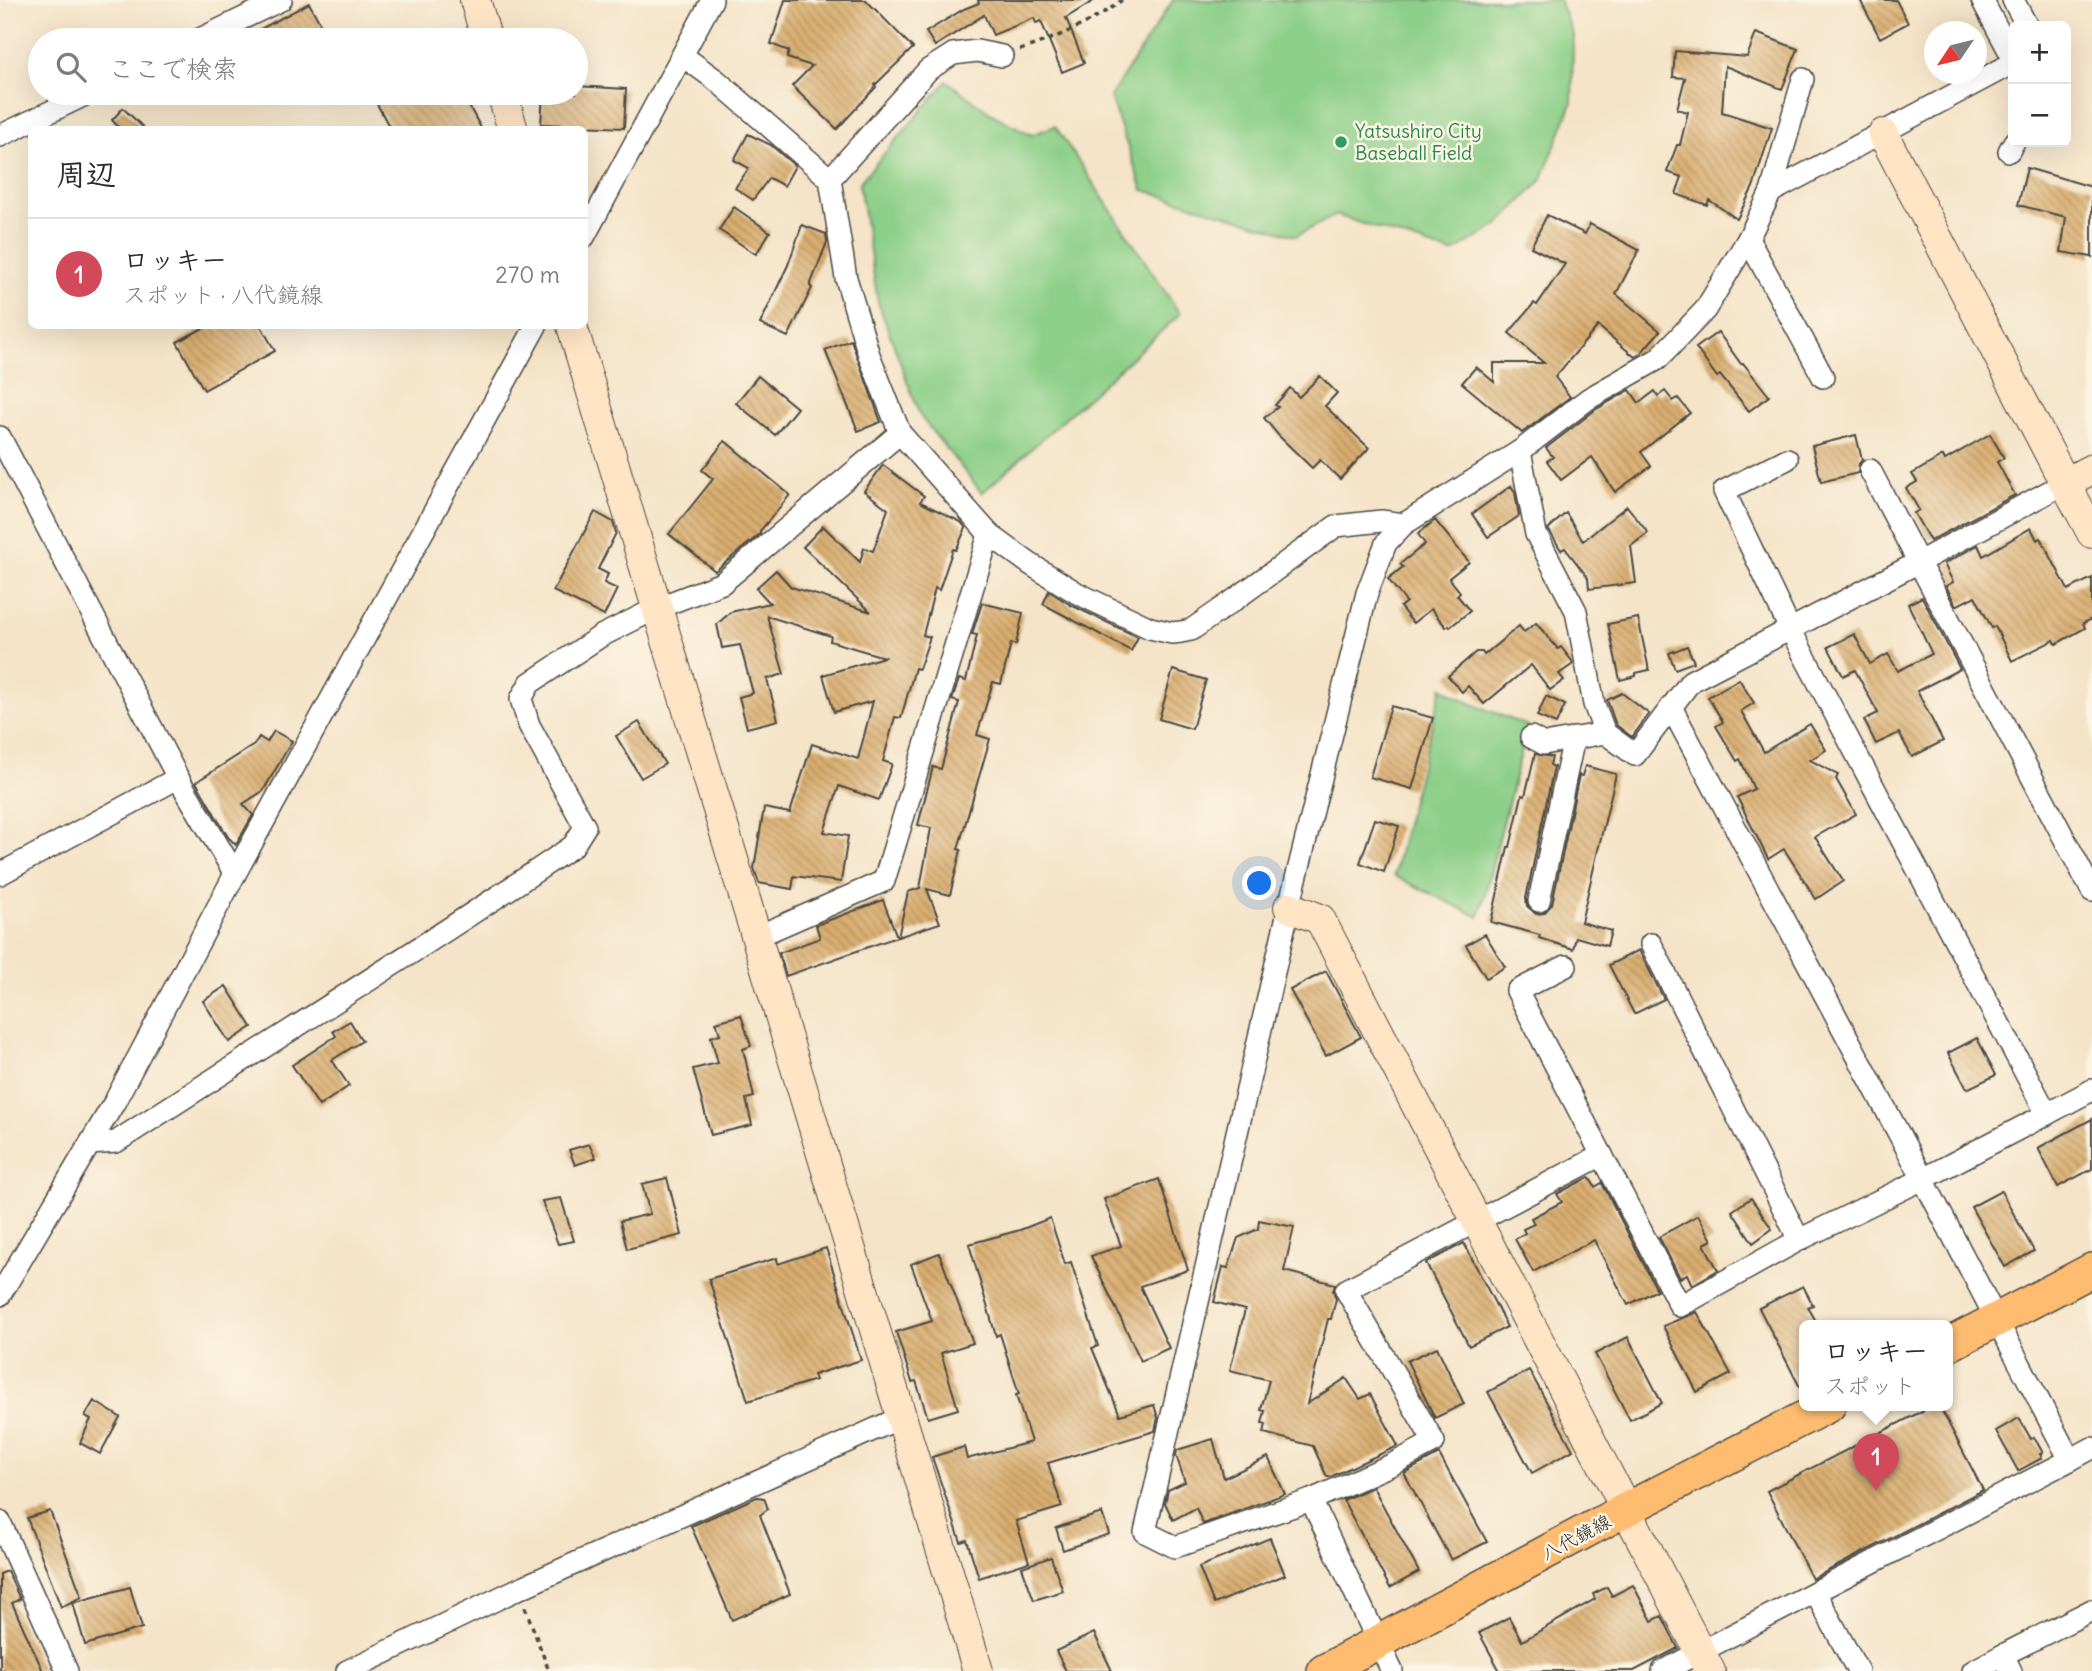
<!DOCTYPE html>
<html lang="ja">
<meta charset="utf-8">
<style>
:root{--surface:#fff;--page:#f7f7f7;--text:#2b2b33;--muted:#7c7c81;--line:#e1e1e2;--accent:#d1495b}
body{margin:0;font-family:Delius,"Klee One",sans-serif;background:var(--page);color:var(--text)}
.controls{position:absolute;right:21px;top:21px;display:grid;overflow:hidden;border-radius:10px;box-shadow:0 7px 28px #0002}
.controls button{width:63px;height:63px;display:grid;place-items:center;padding:0;border:0;border-bottom:2px solid var(--line);background:var(--surface);color:var(--text);font:35px sans-serif}
.compass{position:absolute;left:1924px;top:21px;width:63px;height:63px;border-radius:50%;background:var(--surface);box-shadow:0 7px 28px #0002;rotate:235deg}
.you{position:absolute;left:1260px;top:884px;width:24px;height:24px;margin:-18px;border:5px solid #fff;border-radius:50%;background:#1a73e8;box-shadow:0 0 0 10px #1a73e833}
.badge{display:grid;place-items:center;width:46px;height:46px;border-radius:50%;background:var(--accent);color:#fff;font-size:23px;font-weight:700}
.pin{position:absolute;translate:-50% -58px;filter:drop-shadow(0 2px 4px #0008)}
.pin::after{content:'';position:absolute;top:37px;width:24px;height:21px;background:inherit;clip-path:polygon(0 0,100% 0,50% 100%)}
.popup{position:absolute;left:1799px;top:1320px;width:154px;height:91px;box-sizing:border-box;display:grid;place-content:center;border-radius:10px;background:var(--surface);filter:drop-shadow(0 2px 5px #0005);font-size:23px;white-space:nowrap;color:var(--muted)}
.popup b{font-size:26px;color:var(--text)}
.popup::after{content:'';position:absolute;left:50%;top:100%;margin-left:-14px;border:14px solid transparent;border-top-color:var(--surface)}
.list{margin:0;padding:0;list-style:none}
h2{display:flex;justify-content:space-between;align-items:center;height:91px;margin:0;padding:0 28px;font-size:30px}
h2 small{font-size:23px;font-weight:400;color:var(--muted)}
.list li{display:grid;grid-template-columns:46px 1fr auto;gap:21px;align-items:center;box-sizing:border-box;height:112px;padding:0 28px;border-top:2px solid var(--line)}
.list b{display:block;font-size:26px;white-space:nowrap}
.list p{margin:0;font-size:23px;white-space:nowrap;color:var(--muted)}
.list em{font-size:23px;font-style:normal;color:var(--muted)}
.icon{flex:none;width:38px;height:38px;fill:none;stroke:currentColor;stroke-width:2;stroke-linecap:round;stroke-linejoin:round}
.map{position:relative;flex:none;width:2092px;height:1671px;overflow:hidden}
.search{position:absolute;background:var(--surface);box-shadow:0 7px 28px #0002;left:28px;top:28px;width:560px;height:77px;display:flex;align-items:center;gap:18px;box-sizing:border-box;padding:0 24px;border-radius:38px;color:var(--muted);font-size:26px}
.panel{position:absolute;background:var(--surface);box-shadow:0 7px 28px #0002;left:28px;top:126px;width:560px;height:203px;border-radius:10px}
.map>svg:first-child{display:block}
</style>
<div class="map">
<svg width="2092" height="1671" viewBox="0 0 2092 1671">
<defs>
<pattern id="building-back-hatch" width="6" height="6" patternUnits="userSpaceOnUse" patternTransform="scale(1.75)"><rect width="6" height="6" fill="#d9ad70"/><path d="M-1 5l2 2M0 0l6 6M5-1l2 2" fill="none" stroke="#b08d5c"/></pattern>
</defs>
<rect width="100%" height="100%" fill="#fcf5e5"/>
<filter id="ink" filterUnits="userSpaceOnUse"><feTurbulence type="fractalNoise" baseFrequency=".0143" numOctaves="2"/><feDisplacementMap in="SourceGraphic" scale="14" xChannelSelector="R" yChannelSelector="G"/><feConvolveMatrix kernelMatrix="1 2 1 2 8 2 1 2 1" color-interpolation-filters="sRGB"/></filter>
<filter id="wash" filterUnits="userSpaceOnUse"><feTurbulence type="fractalNoise" baseFrequency=".00686" numOctaves="4" result="noise"/><feDisplacementMap in="SourceGraphic" scale="28" xChannelSelector="R" yChannelSelector="G"/><feGaussianBlur stdDeviation="1.57" result="paint"/><feColorMatrix in="noise" values="0 0 0 0 0 0 0 0 0 0 0 0 0 0 0 0 0 1.4 0 .05"/><feComposite in="paint" operator="in"/></filter>
<g filter="url(#wash)">
<rect width="100%" height="100%" fill="#f4e3c7"/>
<g fill="#8ccf88" stroke="#5c7d5a" stroke-width="2">
<path d="M1173,0H1559L1573,36L1572,103L1541,181L1497,226L1452,253L1336,215L1296,236L1143,190L1110,97Z"/>
<path d="M947,81L990,113L1031,135L1055,126L1180,314L982,493L920,416L878,302L859,183Z"/>
<path d="M1442,688L1470,703L1528,726L1479,917L1394,876C1407,813 1426,751 1442,688Z"/>
</g>
<g id="blocks">
<g fill="url(#building-back-hatch)">
<path d="M785,0H866L913,48L875,85L876,87L837,129L792,86L812,66L787,58L789,51L771,44Z"/>
<path d="M978,0H1095L1066,18L1084,63L1062,72L1041,21L1036,23L1034,18L993,35L984,15L935,46L926,32L964,9L979,3Z"/>
<path d="M1860,0H1896L1908,23L1880,38Z"/>
<path d="M309,3L329,40H240Z"/>
<path d="M1756,33L1798,49L1782,89L1725,66L1722,112L1772,128L1753,187L1737,219L1709,200L1707,205L1676,194L1682,177L1667,172L1677,145H1680L1688,112L1677,109L1685,78L1673,77L1675,51L1747,57Z"/>
<path d="M576,86L626,89L624,128L541,124L543,93H576Z"/>
<path d="M371,93H462L482,130H391Z"/>
<path d="M123,108L146,130H121L112,120Z"/>
<path d="M748,134L771,145L795,166L784,186L769,178L753,200L735,188L749,168L734,160Z"/>
<path d="M2027,168L2092,187V257L2061,252L2066,217L2018,205Z"/>
<path d="M734,207L770,232L756,254L719,230Z"/>
<path d="M1547,215L1585,234L1590,224L1639,250L1616,294L1660,331L1640,354L1635,357L1598,326L1555,377L1570,397L1522,433L1462,383L1476,367L1494,382V363H1544L1509,333L1534,303L1537,305L1565,264L1531,247Z"/>
<path d="M802,225L826,234L827,242L810,286L812,288L788,337L760,324L788,265Z"/>
<path d="M207,326H261L275,351L204,390L177,342Z"/>
<path d="M1718,332L1741,364L1743,363L1769,396L1749,411L1720,375L1717,377L1696,348Z"/>
<path d="M851,340L881,422L858,431L825,350Z"/>
<path d="M758,376L797,408L775,435L736,403Z"/>
<path d="M1320,376L1337,393L1325,406L1369,448L1340,479L1320,460L1312,468L1278,435L1264,418L1278,407L1275,405L1290,388L1299,397Z"/>
<path d="M1630,390L1639,403L1655,391L1658,396L1665,391L1673,401L1678,398L1690,413L1641,452L1651,466L1615,492L1592,457L1561,480L1547,461L1553,457L1546,448L1595,410Z"/>
<path d="M1990,434L2004,458L1997,462L2015,495L1930,541L1914,513L1919,510L1906,488L1917,482L1912,474L1943,456L1945,460Z"/>
<path d="M1856,435L1862,460L1859,464L1858,473L1821,482L1812,446Z"/>
<path d="M725,441L790,495L760,531V534L715,571L669,534L713,479L702,470Z"/>
<path d="M883,465L924,496L920,502L961,522L966,528L956,550L953,549L939,590L935,588L923,635L930,637L919,669L915,668L901,718L895,717L883,761L892,764L879,800L839,786L824,832L848,836L841,882L794,876L792,889L759,883L754,868L764,808L790,813L812,744L858,759L873,701L834,712L823,675L884,657L830,641L831,636L767,616L784,674L767,679L778,720L747,728L739,697L753,693L740,645L722,648L717,624L731,612L770,603L756,588L776,570L791,587L871,612L803,547L823,526L860,562L864,548L873,551L888,509L864,491Z"/>
<path d="M1511,486L1515,492L1519,516L1488,537L1472,514Z"/>
<path d="M1627,506L1648,533L1631,546L1636,583L1589,589L1588,578L1565,548L1561,550L1548,529L1566,513L1583,541Z"/>
<path d="M595,512L613,522L616,533L598,569L608,574L604,583L617,589L604,616L553,591Z"/>
<path d="M1435,520L1469,562L1449,578L1460,592L1457,595L1470,611L1450,627L1449,625L1446,627L1431,609L1413,623L1400,607L1406,602L1388,579L1403,567L1400,564L1425,544L1418,534Z"/>
<path d="M2031,528L2037,540L2041,538L2068,590L2092,578V619L2083,623L2085,628L2056,644L2054,640L2012,661L1995,626L1992,628L1975,596L1956,606L1946,586L1953,582L1944,564L1978,545L1983,556Z"/>
<path d="M1049,591L1071,605L1138,637L1131,651L1043,604Z"/>
<path d="M1922,597L1960,669L1917,691L1943,741L1912,757L1899,733L1876,744L1864,720L1878,713L1855,670L1843,676L1828,647L1854,634L1870,664L1888,654L1898,671L1932,654L1908,604Z"/>
<path d="M982,603L1023,613L1016,645L1011,643L1001,684L993,682L977,735L990,739L958,849L961,850L950,895L927,889L940,923L898,937L908,892L920,888L931,828L918,825L933,767L941,769L959,702L952,700L959,679L966,681L977,635L972,634Z"/>
<path d="M1638,618L1649,670L1636,673V676L1620,680L1608,624Z"/>
<path d="M1536,623L1558,649L1561,647L1572,661L1573,664L1559,674L1564,680L1550,690L1531,665L1484,704L1468,686L1462,692L1448,676L1476,652H1482L1484,655L1519,626L1524,632Z"/>
<path d="M1687,646L1694,662L1675,669L1669,653Z"/>
<path d="M1173,670L1206,680L1192,729L1159,719Z"/>
<path d="M1739,679L1754,703L1741,711L1764,752L1810,724L1826,750L1810,760L1838,775L1836,779L1856,814L1815,837L1843,881L1816,899L1784,849L1768,859L1737,797L1754,789L1740,759L1737,761L1716,726L1723,722L1708,697Z"/>
<path d="M1622,693L1649,714L1632,737L1616,725L1607,700Z"/>
<path d="M1546,696L1565,705L1556,724L1537,716Z"/>
<path d="M1391,706L1433,718L1412,789L1370,777Z"/>
<path d="M639,722L665,764L641,778L616,736Z"/>
<path d="M274,731L292,741L263,791L243,804L253,815L236,845L228,837L196,782L254,745L259,737L267,742Z"/>
<path d="M1535,754L1552,757L1550,765L1554,767L1526,898L1527,906L1536,914L1544,913L1552,904L1579,775L1582,776L1585,766L1616,774L1581,922L1611,931L1607,946L1576,937L1573,949L1539,938L1540,935L1491,922L1508,847H1510L1522,795L1525,796Z"/>
<path d="M1375,819L1399,826L1384,872L1360,863Z"/>
<path d="M883,900L897,937L786,976L779,953L820,938L816,925Z"/>
<path d="M1485,934L1505,967L1486,978L1466,945Z"/>
<path d="M1639,950L1664,999L1634,1014L1609,965Z"/>
<path d="M1326,971L1361,1037L1326,1056L1290,990Z"/>
<path d="M226,986L252,1027L229,1042L203,1001Z"/>
<path d="M741,1015L751,1046L743,1049L754,1097L746,1099L752,1125L711,1135L693,1069L718,1063L711,1037L720,1034L716,1022Z"/>
<path d="M350,1021L362,1041L332,1060L349,1086L319,1106L292,1065L336,1036L333,1031Z"/>
<path d="M1977,1038L1996,1075L1967,1089L1948,1053Z"/>
<path d="M2092,1119V1169L2058,1187L2038,1148Z"/>
<path d="M589,1144L596,1158L575,1165L569,1150Z"/>
<path d="M1589,1177L1595,1187L1602,1183L1657,1290L1628,1305L1594,1240L1533,1272L1515,1239L1525,1233L1523,1229L1534,1224L1531,1218L1562,1202L1557,1194Z"/>
<path d="M667,1178L682,1235L627,1249L620,1221L650,1214L642,1184Z"/>
<path d="M1159,1179L1188,1270L1140,1286L1169,1348L1141,1361L1091,1256L1121,1246L1104,1199Z"/>
<path d="M2001,1191L2034,1251L2005,1267L1971,1207Z"/>
<path d="M561,1198L574,1241L558,1244L542,1201Z"/>
<path d="M1751,1198L1772,1229L1753,1243L1732,1211Z"/>
<path d="M1698,1215L1712,1240L1704,1244L1718,1270L1692,1285L1687,1274L1680,1278L1659,1237Z"/>
<path d="M1050,1218L1065,1264L1071,1262L1098,1346L1092,1348L1120,1415L1154,1405L1158,1418L1155,1431L1048,1463L1062,1507L1016,1521L1029,1562L979,1578L967,1540L961,1542L932,1457L964,1447L967,1459L1031,1442L1016,1395L1019,1394L1000,1334L996,1336L969,1244L1020,1230Z"/>
<path d="M1259,1220L1294,1227L1284,1271L1335,1284L1333,1291L1336,1299L1331,1319H1328L1307,1404L1346,1378L1360,1399L1370,1394L1398,1446L1330,1477H1327L1313,1446L1264,1433L1266,1424L1262,1423L1265,1411L1261,1410L1269,1380L1230,1370L1245,1310L1214,1302L1223,1267L1228,1268L1238,1238L1258,1229Z"/>
<path d="M1464,1243L1507,1327L1469,1346L1426,1263Z"/>
<path d="M826,1248L861,1360L813,1375L815,1380L748,1401L709,1279L777,1258L778,1264Z"/>
<path d="M939,1253L973,1343L941,1353L958,1409L928,1418L916,1381L912,1382L896,1332L932,1321L911,1264Z"/>
<path d="M1803,1286L1813,1305L1808,1307L1818,1325H1804V1395L1759,1308Z"/>
<path d="M1697,1312L1731,1374L1697,1392L1663,1326Z"/>
<path d="M1628,1337L1662,1403L1630,1420L1595,1354Z"/>
<path d="M1437,1347L1464,1404L1435,1418L1407,1361Z"/>
<path d="M1529,1370L1573,1450L1532,1473L1488,1392Z"/>
<path d="M94,1401L120,1417L100,1454L80,1443L91,1419L85,1416Z"/>
<path d="M1934,1405H1939L1983,1490L1812,1579L1767,1491Z"/>
<path d="M2019,1418L2031,1439L2034,1437L2043,1453L2040,1454L2042,1458L2018,1471L1996,1431Z"/>
<path d="M1213,1439L1224,1478L1268,1457L1285,1494L1203,1524L1196,1508L1173,1520L1165,1503L1168,1490L1185,1482L1176,1455L1177,1450Z"/>
<path d="M1439,1454L1487,1542L1451,1560L1404,1473Z"/>
<path d="M1373,1487L1419,1572L1390,1588L1343,1500Z"/>
<path d="M757,1497L764,1498L768,1509L760,1515L790,1594L732,1620L691,1526Z"/>
<path d="M50,1511L82,1597L61,1607L27,1518Z"/>
<path d="M1102,1513L1109,1534L1063,1550L1056,1528Z"/>
<path d="M1270,1538L1285,1575L1214,1604L1199,1567Z"/>
<path d="M1051,1557L1063,1591L1034,1600L1022,1567Z"/>
<path d="M7,1571L20,1599L12,1603L43,1671H0V1574Z"/>
<path d="M1633,1585L1652,1621L1662,1616L1678,1648L1634,1671H1500L1479,1633L1509,1617L1522,1641L1595,1599L1593,1594L1607,1587L1612,1596Z"/>
<path d="M130,1587L142,1628L85,1645L73,1603Z"/>
<path d="M1094,1633L1112,1671H1066L1056,1651Z"/>
</g>
</g>
</g>
<g filter="url(#ink)">
<use href="#blocks" fill-opacity="0" stroke="#494742" stroke-width="2"/>
<g fill="none" stroke-linecap="round" stroke-linejoin="round">
<defs>
<g id="street">
<path d="M1982,0L2013,58"/>
<path d="M2013,0L2027,26"/>
<path d="M198,40L281,0"/>
<path d="M683,56L716,80L830,179L846,278L869,355L900,433L989,534L1030,564L1077,593L1150,628L1172,633L1181,632L1191,630L1230,603L1336,526L1381,521L1404,524"/>
<path d="M0,136L89,93"/>
<path d="M2009,151L2014,142"/>
<path d="M830,179L928,70L953,54L977,51L1002,56"/>
<path d="M1771,192L2013,63"/>
<path d="M584,237L712,0"/>
<path d="M1748,239L1823,377"/>
<path d="M0,437L178,778L235,874"/>
<path d="M1520,451L1536,534L1576,611L1594,704L1605,733"/>
<path d="M1787,459L1724,491L1790,629L2047,1114L2092,1090"/>
<path d="M1870,470L2092,891"/>
<path d="M1671,707L1923,1179L2047,1114"/>
<path d="M1531,737L1544,744L1605,733L1635,755L1691,681L1919,562L2065,483"/>
<path d="M0,874L178,778"/>
<path d="M1539,901L1574,738"/>
<path d="M756,937L884,881L989,534"/>
<path d="M1651,944L1799,1240"/>
<path d="M1566,966L1517,991L1680,1306L1799,1240L1923,1179L2070,1460L1815,1592"/>
<path d="M90,1144L116,1142C268,1043 424,948 573,846L585,827L529,725L521,699L530,683L601,636L657,608L722,583L900,433"/>
<path d="M0,1295L114,1103L235,874L536,326"/>
<path d="M2070,1460L2092,1448"/>
<path d="M1311,1500L1175,1547L1145,1532L1289,907L1367,593L1386,543L1404,524L1520,451L1588,399L1658,359L1705,310L1748,239L1771,192L1803,79"/>
<path d="M0,1522L67,1671"/>
<path d="M2003,1655L2092,1610"/>
<path d="M347,1671L518,1589L902,1417"/>
<path d="M1392,1671L1311,1500L1391,1465L1434,1442L1346,1290L1602,1155"/>
<path d="M1663,1671L1815,1592L1858,1671"/>
<path d="M1973,1671L2003,1655L2011,1671"/>
</g>
<g id="secondary">
<path d="M475,0L487,40"/>
<path d="M502,93L513,130"/>
<path d="M1883,134L2065,483"/>
<path d="M572,326L978,1671"/>
<path d="M2092,469L2065,483L2092,533"/>
<path d="M1289,907L1320,919L1710,1671"/>
</g>
<g id="primary">
<path d="M1948,1345L2092,1270"/>
<path d="M1324,1671L1627,1509L1829,1405"/>
</g>
</defs>
<use href="#street" stroke="#494742" stroke-width="24"/>
<use href="#secondary" stroke="#494742" stroke-width="32"/>
<use href="#primary" stroke="#494742" stroke-width="36"/>
<g stroke="#494742" stroke-width="3.5" stroke-dasharray="5 5" stroke-linecap="butt">
<path d="M1020,50C1055,38 1093,23 1122,0"/>
<path d="M525,1607L549,1671"/>
</g>
<use href="#street" stroke="#fff" stroke-width="21"/>
<use href="#secondary" stroke="#ffe4c6" stroke-width="30"/>
<use href="#primary" stroke="#febc70" stroke-width="33"/>
</g>
</g>
<circle fill="#2e9e5b" stroke="#fcf5e5" stroke-width="2.5" cx="1341" cy="142" r="7"/>
<g text-anchor="middle" stroke-width="5" stroke-linejoin="round" paint-order="stroke">
<g font-size="19" fill="#27864d" stroke="#fcf5e5" text-anchor="start">
<text x="1355" y="138">Yatsushiro City<tspan x="1355" dy="22">Baseball Field</tspan></text>
</g>
<g font-size="19" fill="#2b2b2b" stroke="#fcf5e5">
<text transform="translate(1576 1537) rotate(-28)" y="7">八代鏡線</text>
</g>
</g>
</svg>
<div class="controls">
<button>+</button>
<button>−</button>
</div>
<svg class="compass" viewBox="-18 -18 36 36"><path d="M0-13l5 13h-10z" fill="#e53935"/><path d="M0 13l5-13h-10z" fill="#7c7c81"/></svg>
<div class="you"></div>
<div class="pin badge" style="left:1876px;top:1491px">1</div>
<div class="popup"><b>ロッキー</b>スポット</div>
<div class="search"><svg class="icon" aria-label="search" viewBox="0 0 24 24"><circle cx="10" cy="10" r="6"/><path d="M15 15l6 6"/></svg>ここで検索</div>
<section class="panel">
<h2>周辺<small></small></h2>
<ul class="list">
<li><span class="badge">1</span><div><b>ロッキー</b><p>スポット · 八代鏡線</p></div><em>270 m</em></li>
</ul>
</section>
</div>
